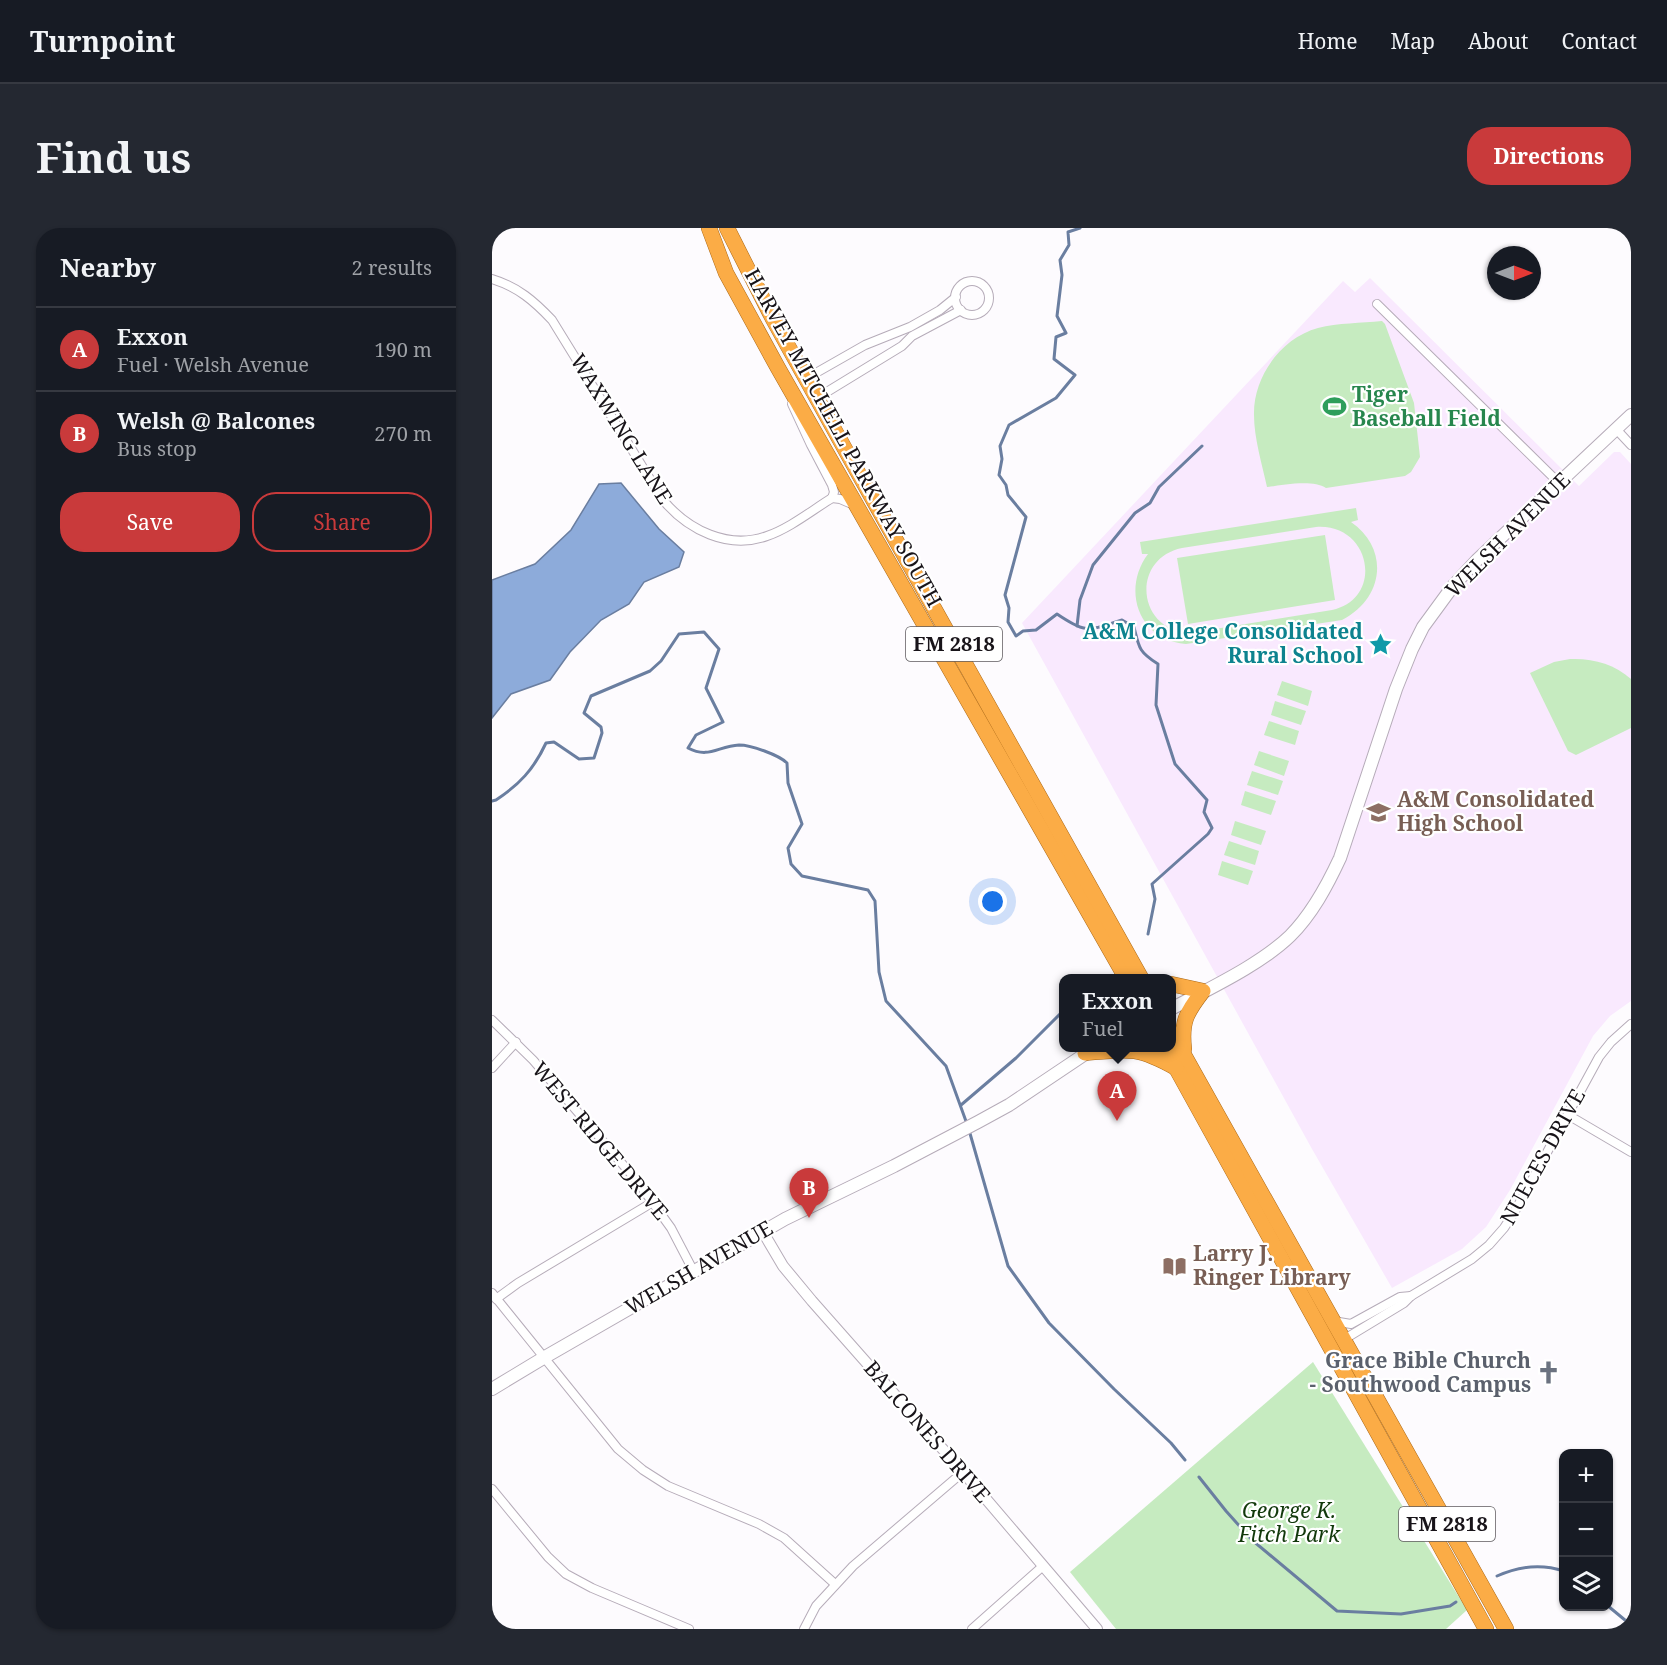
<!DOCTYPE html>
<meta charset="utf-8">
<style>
:root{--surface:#171b24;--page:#242831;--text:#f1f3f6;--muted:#9ea1a6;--line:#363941;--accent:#c93a3b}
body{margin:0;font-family:"Noto Serif",serif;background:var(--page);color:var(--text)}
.controls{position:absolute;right:18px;bottom:18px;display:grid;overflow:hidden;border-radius:12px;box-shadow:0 2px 4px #0004}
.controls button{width:54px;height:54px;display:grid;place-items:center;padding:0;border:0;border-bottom:2px solid var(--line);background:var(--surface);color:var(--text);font:30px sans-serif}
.compass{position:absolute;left:995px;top:18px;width:54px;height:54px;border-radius:50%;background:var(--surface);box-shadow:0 2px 4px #0004;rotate:90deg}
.you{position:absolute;left:501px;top:674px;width:21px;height:21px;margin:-15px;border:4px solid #fff;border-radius:50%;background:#1a73e8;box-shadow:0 0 0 9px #1a73e833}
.badge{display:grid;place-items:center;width:39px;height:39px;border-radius:50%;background:var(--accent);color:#fff;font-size:20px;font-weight:700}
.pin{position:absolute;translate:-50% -50px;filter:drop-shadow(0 2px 3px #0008)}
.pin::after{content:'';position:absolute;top:32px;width:21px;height:18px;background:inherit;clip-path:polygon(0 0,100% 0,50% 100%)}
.popup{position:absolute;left:567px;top:746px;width:117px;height:78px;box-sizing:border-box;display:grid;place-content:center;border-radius:12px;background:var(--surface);filter:drop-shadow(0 2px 4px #0005);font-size:20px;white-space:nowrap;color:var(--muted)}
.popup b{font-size:22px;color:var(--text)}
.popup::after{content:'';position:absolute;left:50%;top:100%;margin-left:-12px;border:12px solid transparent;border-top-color:var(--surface)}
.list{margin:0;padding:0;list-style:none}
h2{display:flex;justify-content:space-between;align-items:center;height:78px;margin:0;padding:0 24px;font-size:26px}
h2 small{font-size:20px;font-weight:400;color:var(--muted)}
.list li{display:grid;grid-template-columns:39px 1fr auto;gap:18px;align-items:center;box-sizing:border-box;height:84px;padding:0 24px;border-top:2px solid var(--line)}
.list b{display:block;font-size:22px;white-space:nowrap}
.list p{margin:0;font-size:20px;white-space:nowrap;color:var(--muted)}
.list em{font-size:20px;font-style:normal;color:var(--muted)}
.actions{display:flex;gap:12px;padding:18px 24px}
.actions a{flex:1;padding:14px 0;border:2px solid var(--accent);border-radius:24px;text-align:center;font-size:21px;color:var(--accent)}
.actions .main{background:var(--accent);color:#fff}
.icon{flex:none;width:33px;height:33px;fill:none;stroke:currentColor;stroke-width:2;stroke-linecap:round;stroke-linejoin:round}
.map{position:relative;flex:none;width:1139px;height:1401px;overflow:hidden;border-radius:24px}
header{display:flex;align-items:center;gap:36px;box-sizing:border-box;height:84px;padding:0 30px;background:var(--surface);border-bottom:2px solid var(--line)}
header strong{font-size:28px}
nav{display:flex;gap:33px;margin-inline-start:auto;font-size:21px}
.intro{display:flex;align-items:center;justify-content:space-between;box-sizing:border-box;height:144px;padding:0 36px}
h1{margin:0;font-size:42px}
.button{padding:15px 27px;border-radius:24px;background:var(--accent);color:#fff;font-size:21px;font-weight:700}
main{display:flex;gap:36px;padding:0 36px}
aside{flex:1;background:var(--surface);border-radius:24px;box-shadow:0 2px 4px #0004}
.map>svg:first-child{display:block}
</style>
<header>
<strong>Turnpoint</strong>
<nav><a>Home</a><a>Map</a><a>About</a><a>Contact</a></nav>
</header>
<div class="intro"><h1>Find us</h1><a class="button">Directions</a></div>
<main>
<aside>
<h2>Nearby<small>2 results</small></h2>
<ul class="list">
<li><span class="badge">A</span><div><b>Exxon</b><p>Fuel · Welsh Avenue</p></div><em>190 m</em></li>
<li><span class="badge">B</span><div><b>Welsh @ Balcones</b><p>Bus stop</p></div><em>270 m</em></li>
</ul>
<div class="actions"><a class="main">Save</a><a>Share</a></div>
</aside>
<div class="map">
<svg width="1139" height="1401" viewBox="0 0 1139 1401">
<rect width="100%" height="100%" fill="#fdfbfe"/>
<path fill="#f9e9fe" d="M878,50L1087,258L1122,224H1128L1139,236V773L1118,788L1101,808L1018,962L994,999L970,1021L900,1060L820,921L530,395L851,53L863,64Z"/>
<g fill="#c6ebc0" fill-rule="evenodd">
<path d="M890,93L893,96L922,175L928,229L919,244L913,248L834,260C821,251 790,257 775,259C770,236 762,210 762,187C761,149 789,110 826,100C846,95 869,95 890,93Z"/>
<path d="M864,280L866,292L859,294C898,321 892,371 850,392L694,416C647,413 629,362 656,326H650L648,314ZM824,299C879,295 893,370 840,382L698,405C645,403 638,331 690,320Z"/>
<path d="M833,307L843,372L696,396L685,330Z"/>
<path d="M1078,431C1101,430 1122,436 1139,451V500L1084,527L1076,523L1038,445L1062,434Z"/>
<path d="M790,453L820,463L816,478L785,467Z"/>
<path d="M783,473L814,483L809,497L779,487Z"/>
<path d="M777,493L807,503L803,517L772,507Z"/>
<path d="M767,523L797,533L792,548L762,537Z"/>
<path d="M760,543L791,553L786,567L755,557Z"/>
<path d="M753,563L784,573L779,587L749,577Z"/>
<path d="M743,593L774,603L769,617L739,607Z"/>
<path d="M737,613L767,623L763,637L732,627Z"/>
<path d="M730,633L761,643L756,657L726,647Z"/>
<path d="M821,1134L975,1382L954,1401H624L578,1344Z"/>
</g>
<path fill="#8dabda" stroke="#6a7ea0" stroke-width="1.5" d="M129,255L167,301L192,324L187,339L152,354L137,376L109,392L78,424L58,452L19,466L0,490V352L43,336L79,302L107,256Z"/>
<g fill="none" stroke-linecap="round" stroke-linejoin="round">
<g stroke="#6a7ea0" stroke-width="3">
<path d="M588,0L576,4L577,17L568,32L570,47L565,88L574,105L564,109L562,131L583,147L564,170L517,197L508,218L510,231L507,247L514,257L516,267L534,289L513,367L517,380L516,394L524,408L531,403L544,402L565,386C596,407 596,402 630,392L642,399C647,420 647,424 666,436L664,477L683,536L715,572L712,584L720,600L716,606L660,656L663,671L656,706"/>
<path d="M585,398L588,372L601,337L643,285L658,275L667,259L710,218"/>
<path d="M0,573L4,572C27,557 42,541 54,515L62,514L87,531L102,530L110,505L109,499L92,485L99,468L158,443L169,433L187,406L212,404L227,421L214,460L231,494L204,507L196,520C217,531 226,518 247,517C259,517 287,527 295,535L296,555L310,596L296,620L299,636L310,648L376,662L383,673L387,744L394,773L454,838L475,896"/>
<path d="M610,750L612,748"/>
<path d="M469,877L524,830L571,783"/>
<path d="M477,902L516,1038L557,1095L622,1161L679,1215L693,1232"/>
<path d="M707,1249L734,1283L760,1312L845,1383L909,1386L958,1378L964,1374"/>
<path d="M1005,1348C1027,1338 1048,1335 1072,1343"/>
<path d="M1116,1378L1139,1397"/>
</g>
<defs>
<g id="minor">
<path d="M0,51C26,59 42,73 60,92L171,272C196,302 236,322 275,308C298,300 319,283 340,270"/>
<circle cx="480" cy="70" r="17"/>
<path d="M885,76L1067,255"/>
<path d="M315,150L373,117L418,99L448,82L464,69"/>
<path d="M325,170L410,118L420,108L469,82"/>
<path d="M300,176L319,217L340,257L342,264L340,270"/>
<path d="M1124,201L1139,217"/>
<path d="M340,270L348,271L362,277"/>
<path d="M0,792L41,832L145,953L179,1000L202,1044"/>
<path d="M0,840L24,814"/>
<path d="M1076,887L1139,924"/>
<path d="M0,1065L126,1221L151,1242L176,1258L267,1296L292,1310L343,1356"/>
<path d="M4,1071L26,1055L161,974"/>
<path d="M841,1093L859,1096L908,1069L919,1068"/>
<path d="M851,1112L912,1075L919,1068L980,1031L997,1017L1012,1000L1023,983L1107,829L1119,814L1139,796"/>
<path d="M0,1261L56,1329L74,1346L100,1360L197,1401"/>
<path d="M312,1401L324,1378L361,1338L471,1244"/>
<path d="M480,1401L551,1338"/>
</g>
<path id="tertiary" d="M271,1004L291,1038L320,1073L471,1244L605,1401"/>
<g id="secondary">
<path d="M679,781C716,761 768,737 798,708C820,686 835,658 848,630L904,461L920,421L931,399L961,358L986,331L1139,187"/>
<path d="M0,1161L53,1129L293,991L402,938L486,894L517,877L599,822"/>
</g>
<g id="trunk">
<path d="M217,0L234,45L286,140L634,750"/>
<path d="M235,0L281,91L364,241L649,750"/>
<path d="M679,756L711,763C694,785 689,794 692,821"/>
<path d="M679,804L1014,1401"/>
<path d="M673,820L994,1401"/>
<path d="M593,825C636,821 645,818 684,840"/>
</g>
</defs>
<use href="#minor" stroke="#b6acb9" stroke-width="10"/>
<use href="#tertiary" stroke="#b6acb9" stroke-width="12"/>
<use href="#secondary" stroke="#b6acb9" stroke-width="14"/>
<use href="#trunk" stroke="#ab6918" stroke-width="16"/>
<use href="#minor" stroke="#fff" stroke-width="8"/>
<use href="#tertiary" stroke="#fff" stroke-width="10"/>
<use href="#secondary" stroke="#fff" stroke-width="12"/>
<use href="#trunk" stroke="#fbac46" stroke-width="15"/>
</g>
<defs>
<symbol id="stadium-bare" viewBox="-9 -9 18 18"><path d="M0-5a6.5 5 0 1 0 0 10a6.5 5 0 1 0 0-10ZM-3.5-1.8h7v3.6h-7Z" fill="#2e9e5b" stroke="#fff" stroke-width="2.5" paint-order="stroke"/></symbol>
<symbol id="sight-bare" viewBox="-9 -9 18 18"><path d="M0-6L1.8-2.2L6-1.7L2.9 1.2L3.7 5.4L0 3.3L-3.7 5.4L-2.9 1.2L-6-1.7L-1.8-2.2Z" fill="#0f9aa8" stroke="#fff" stroke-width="2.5" paint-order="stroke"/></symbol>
<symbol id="school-bare" viewBox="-9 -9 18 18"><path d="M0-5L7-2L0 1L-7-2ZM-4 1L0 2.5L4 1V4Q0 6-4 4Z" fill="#8d6e63" stroke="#fff" stroke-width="2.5" paint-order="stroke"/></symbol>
<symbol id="library-bare" viewBox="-9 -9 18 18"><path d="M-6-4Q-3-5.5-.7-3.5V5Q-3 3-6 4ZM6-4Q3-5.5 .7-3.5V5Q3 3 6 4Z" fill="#8d6e63" stroke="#fff" stroke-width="2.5" paint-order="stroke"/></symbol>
<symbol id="church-bare" viewBox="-9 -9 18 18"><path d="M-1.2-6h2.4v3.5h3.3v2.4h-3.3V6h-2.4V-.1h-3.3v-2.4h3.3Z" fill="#6b7280" stroke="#fff" stroke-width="2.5" paint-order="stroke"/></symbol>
</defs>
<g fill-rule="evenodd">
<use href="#stadium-bare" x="826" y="162" width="33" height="33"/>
<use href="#sight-bare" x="872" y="400" width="33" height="33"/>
<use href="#school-bare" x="870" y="568" width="33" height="33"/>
<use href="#library-bare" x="666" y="1022" width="33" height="33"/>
<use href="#church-bare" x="1040" y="1128" width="33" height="33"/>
</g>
<g text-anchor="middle" stroke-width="4.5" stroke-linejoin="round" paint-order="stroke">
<g fill="#fff" stroke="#5d5a5e" stroke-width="1.5">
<rect x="414" y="399" width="96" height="34" rx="4.5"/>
<rect x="907" y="1279" width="96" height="34" rx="4.5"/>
</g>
<g font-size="20" font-weight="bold" fill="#181419">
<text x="462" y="423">FM 2818</text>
<text x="955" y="1303">FM 2818</text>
</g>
<g font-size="21" font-weight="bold" fill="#27864d" stroke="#fff" text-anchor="start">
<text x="860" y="174">Tiger<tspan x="860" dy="24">Baseball Field</tspan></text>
</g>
<g font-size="21" fill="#181419" stroke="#fff">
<text transform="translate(129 201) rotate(58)" y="7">WAXWING LANE</text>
<text transform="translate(351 210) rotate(61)" y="7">HARVEY MITCHELL PARKWAY SOUTH</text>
<text transform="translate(1016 307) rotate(-45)" y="7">WELSH AVENUE</text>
<text transform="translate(108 913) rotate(50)" y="7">WEST RIDGE DRIVE</text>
<text transform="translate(1051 929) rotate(-61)" y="7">NUECES DRIVE</text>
<text transform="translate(207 1040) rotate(-30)" y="7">WELSH AVENUE</text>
<text transform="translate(435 1204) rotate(49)" y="7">BALCONES DRIVE</text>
</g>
<g font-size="21" font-weight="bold" fill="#0d838f" stroke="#fff" text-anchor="end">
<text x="871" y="411">A&amp;M College Consolidated<tspan x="871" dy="24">Rural School</tspan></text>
</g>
<g font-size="21" font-weight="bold" fill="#785e54" stroke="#fff" text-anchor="start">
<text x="905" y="579">A&amp;M Consolidated<tspan x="905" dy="24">High School</tspan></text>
<text x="701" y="1033">Larry J.<tspan x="701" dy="24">Ringer Library</tspan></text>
</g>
<g font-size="21" font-weight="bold" fill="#5b616d" stroke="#fff" text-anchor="end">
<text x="1039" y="1140">Grace Bible Church<tspan x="1039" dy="24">- Southwood Campus</tspan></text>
</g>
<g font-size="21" font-style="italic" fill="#12390b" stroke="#fff">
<text x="797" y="1290">George K.<tspan x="797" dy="24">Fitch Park</tspan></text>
</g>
</g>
</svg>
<div class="controls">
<button>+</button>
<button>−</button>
<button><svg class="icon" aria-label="layers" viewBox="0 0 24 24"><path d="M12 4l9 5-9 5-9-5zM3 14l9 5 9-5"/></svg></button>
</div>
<svg class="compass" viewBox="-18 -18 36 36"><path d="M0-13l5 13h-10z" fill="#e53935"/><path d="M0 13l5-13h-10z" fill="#9ea1a6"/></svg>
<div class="you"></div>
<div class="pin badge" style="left:625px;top:893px">A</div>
<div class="popup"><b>Exxon</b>Fuel</div>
<div class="pin badge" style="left:317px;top:990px">B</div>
</div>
</main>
